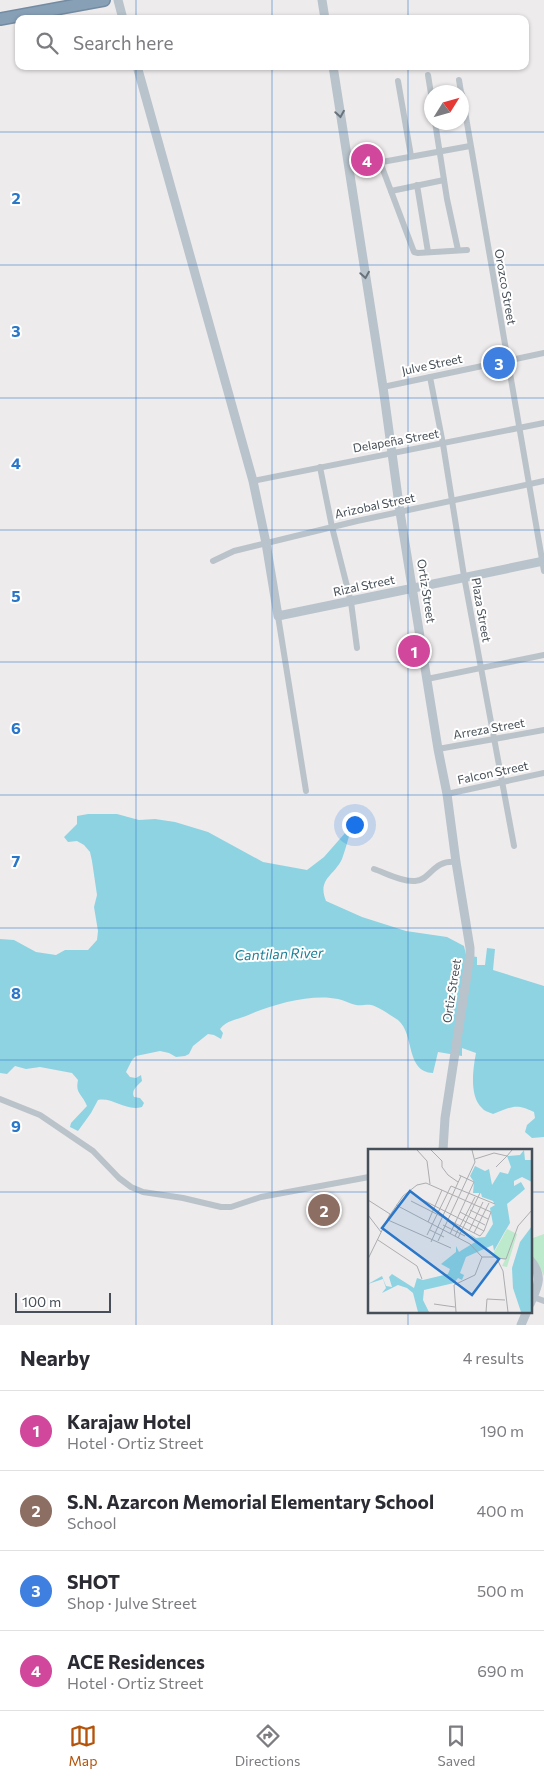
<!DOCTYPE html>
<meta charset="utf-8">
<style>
:root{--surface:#fff;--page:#f7f7f7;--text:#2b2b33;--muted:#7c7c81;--line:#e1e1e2;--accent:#b45309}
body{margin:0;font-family:Commissioner,sans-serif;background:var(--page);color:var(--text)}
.compass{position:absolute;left:424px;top:85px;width:45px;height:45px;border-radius:50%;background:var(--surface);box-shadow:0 1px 4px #0004;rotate:53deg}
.scale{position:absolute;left:15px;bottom:12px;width:96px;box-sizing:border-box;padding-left:5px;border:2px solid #464f57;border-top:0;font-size:14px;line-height:18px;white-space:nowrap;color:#464f57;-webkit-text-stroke:4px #fff;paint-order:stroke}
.you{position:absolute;left:354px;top:824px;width:18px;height:18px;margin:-12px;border:4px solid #fff;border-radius:50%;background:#1a73e8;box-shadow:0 0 0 8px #1a73e833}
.badge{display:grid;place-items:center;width:32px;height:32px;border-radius:50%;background:var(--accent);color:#fff;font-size:16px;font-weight:700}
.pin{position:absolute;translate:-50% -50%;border:2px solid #fff;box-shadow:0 1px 5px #0006}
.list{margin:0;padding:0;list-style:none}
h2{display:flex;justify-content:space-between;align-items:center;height:65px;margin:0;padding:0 20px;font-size:21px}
h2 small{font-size:16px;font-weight:400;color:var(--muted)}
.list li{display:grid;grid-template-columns:32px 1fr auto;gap:15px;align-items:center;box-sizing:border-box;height:80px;padding:0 20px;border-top:1px solid var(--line)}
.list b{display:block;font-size:19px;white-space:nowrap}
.list p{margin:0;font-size:16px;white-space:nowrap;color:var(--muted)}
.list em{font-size:16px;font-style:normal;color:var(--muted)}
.icon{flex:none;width:28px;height:28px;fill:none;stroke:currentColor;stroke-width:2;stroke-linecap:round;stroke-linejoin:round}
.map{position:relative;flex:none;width:544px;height:1325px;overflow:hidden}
.search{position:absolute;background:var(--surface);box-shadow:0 1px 4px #0004;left:15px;right:15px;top:15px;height:55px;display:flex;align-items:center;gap:12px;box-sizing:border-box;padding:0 18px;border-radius:10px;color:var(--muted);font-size:19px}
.sheet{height:385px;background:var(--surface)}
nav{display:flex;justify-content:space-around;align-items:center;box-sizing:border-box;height:70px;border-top:1px solid var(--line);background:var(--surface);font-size:14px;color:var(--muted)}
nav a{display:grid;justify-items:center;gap:2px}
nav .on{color:var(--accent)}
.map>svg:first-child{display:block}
</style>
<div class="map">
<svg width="544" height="1325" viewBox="0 0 544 1325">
<rect width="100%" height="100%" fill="#eeebec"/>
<path fill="#bde9cc" d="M544,1234V1276L539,1265L530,1254V1239Z"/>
<path fill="#8ed3e2" d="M88,814H117L139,820L155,819L175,822L208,832L263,862L307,870L324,857L353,824C349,835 346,848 342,859C334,876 317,879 326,901L362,917L406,931L447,937L464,946L466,955L477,957V965H485L487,948L495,949L493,970L544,986V1137L532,1138L525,1132L527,1125L535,1118L534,1112C515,1102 510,1108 493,1114C489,1112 484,1111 482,1108C469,1096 473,1069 476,1053L462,1048V1056L438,1052L433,1073C405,1072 415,1034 398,1020C392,1016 377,1006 371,1005C367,1004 361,1006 356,1005C350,1004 344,1000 338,999C312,993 269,1005 246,1016C236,1020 227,1020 220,1029L223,1033L221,1039L214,1035L208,1034L193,1046L189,1054L185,1056L176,1057L169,1053L160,1051L136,1056L132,1060L126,1072L130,1077L136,1078L141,1075L142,1081C137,1086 131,1090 134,1097L140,1098L144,1103L142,1107C126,1112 113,1097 98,1100L91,1113L78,1131L70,1127L71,1123L87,1106C82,1093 75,1094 78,1080L72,1073L40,1067L26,1069L15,1066L7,1074L0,1073V939L14,940L36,952L56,955L65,950H88L97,940L98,931L94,907L97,895L92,861L90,852L84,845L77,841L68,842L64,837L77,824V816Z"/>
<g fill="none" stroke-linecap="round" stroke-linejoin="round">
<defs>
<path id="highway" d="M0,19L104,0"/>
</defs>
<use href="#highway" stroke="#738ba2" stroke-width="14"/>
<g stroke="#bbc3ca" stroke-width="6">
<path d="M428,75L432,100"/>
<path d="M459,80L461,92"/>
<path d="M398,81L411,156"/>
<path d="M462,94L544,571"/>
<path d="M435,122L447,199L458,250"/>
<path d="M380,162L414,252L418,253L467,250"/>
<path d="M349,168L470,146"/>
<path d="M417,185L428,252"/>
<path d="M391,191L444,180"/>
<path d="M430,377L443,444L464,576L514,846"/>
<path d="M383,387L544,353"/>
<path d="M320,467L332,527L351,602L357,648"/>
<path d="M253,481L544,423"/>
<path d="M213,561L234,551L357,521L544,481"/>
<path d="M278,616L306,791"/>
<path d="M427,679L544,655"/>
<path d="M438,749L544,730"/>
<path d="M447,794L544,773"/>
<path d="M374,869C386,873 402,882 415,881C431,880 432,860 456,862"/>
<path d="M0,1099L40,1115L93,1151L119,1178L131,1187L143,1192L183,1198L221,1207H231L261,1197L369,1177"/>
<path d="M533,1297L544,1301"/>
</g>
<g stroke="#b9c3cc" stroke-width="9">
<path d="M118,0L123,19"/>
<path d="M322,0L325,19"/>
<path d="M137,66L253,481L266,543L278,616L544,561"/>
<path d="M333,66L383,387L400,512L438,749L447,794L456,862L470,948V955L445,1118L443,1150"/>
<path d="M530,1260C544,1276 538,1286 530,1304"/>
<path d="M521,1325L527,1311"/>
</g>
<use href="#highway" stroke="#87a0b6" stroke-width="11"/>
</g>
<defs><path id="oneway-chevron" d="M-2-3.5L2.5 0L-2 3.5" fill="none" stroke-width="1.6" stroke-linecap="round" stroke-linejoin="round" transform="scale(1.25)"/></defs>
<g stroke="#68727a">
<use href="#oneway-chevron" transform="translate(340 114) rotate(81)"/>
<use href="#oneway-chevron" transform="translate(365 275) rotate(81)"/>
</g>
<path fill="none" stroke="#2a76c9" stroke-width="1" stroke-opacity="0.55" d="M136,0V19M272,0V19M408,0V19M136,66V1325M272,66V1325M408,66V1150M0,132H544M0,265H544M0,398H544M0,530H544M0,662H544M0,795H544M0,928H544M0,1060H544M0,1192H369M530,1192H544M408,1311V1325"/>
<g text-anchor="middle" stroke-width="4" stroke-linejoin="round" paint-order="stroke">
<g font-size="12" fill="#464f57" stroke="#fff">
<text transform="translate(505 287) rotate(80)" y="4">Orozco Street</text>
<text transform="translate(432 365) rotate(-12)" y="4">Julve Street</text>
<text transform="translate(396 441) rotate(-10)" y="4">Delapeña Street</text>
<text transform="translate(375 506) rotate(-12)" y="4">Arizobal Street</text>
<text transform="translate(364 586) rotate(-12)" y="4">Rizal Street</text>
<text transform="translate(426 591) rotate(81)" y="4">Ortiz Street</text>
<text transform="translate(481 610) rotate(80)" y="4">Plaza Street</text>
<text transform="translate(489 729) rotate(-10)" y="4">Arreza Street</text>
<text transform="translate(493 773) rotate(-12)" y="4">Falcon Street</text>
<text transform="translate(452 991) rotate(-81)" y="4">Ortiz Street</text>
</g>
<g font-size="14" font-style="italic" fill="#1a8096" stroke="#fff">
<text transform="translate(279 954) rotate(-2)" y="5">Cantilan River</text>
</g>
</g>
<g transform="translate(368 1149)">
<rect width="164" height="164" fill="#eeebec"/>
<path d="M139,80L149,85L139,118L134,117L137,111L124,107Z" fill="#bde9cc"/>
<path d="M156,1L157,11H164V33L154,28L146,32V37L153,33L157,40L139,55L142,74L136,84L126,102L125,96L98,108L92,124L96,126L94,131L90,129L86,134L56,141L55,151L61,163H50L45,144L39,139L30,136L14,144L18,139L15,130L0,135L14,127L18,137L24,138L21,128L24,125L46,139L49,129L55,131L80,125L82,120L73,115L88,103V97L91,103L94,101L109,92L101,84L108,89L117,88L125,75L122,59L127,56L125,52L114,48L113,44H105L106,33L102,27L107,17L117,22L121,20L124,36L132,23L140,25L143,18L139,7L152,6ZM164,77V163H153L145,139L144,119L152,93Z" fill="#8ed3e2"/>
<path fill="none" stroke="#abadb0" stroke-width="1" d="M49,1L59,12L62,35M63,1L74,12V18L80,26L90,33M107,10L126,4L139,7L144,1M128,18L139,7M49,48L116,82M0,51L22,65L0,110M43,52L112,87L116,82M28,56L102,95L114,108H128L135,122L140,163M102,61L120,70M92,63L117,76M0,66L13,83M22,66L35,47L49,36L58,34L123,63L116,82M20,71L83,99M60,73L74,41M75,76L97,87M62,81L76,88M101,82L115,53M106,84L121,54M82,85L106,33L91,26M59,86L83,37L127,55M87,87L107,48M90,89L112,44M10,91L49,117L54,130M70,92L107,13L104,1M63,93L93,27M129,109L138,110L150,77L164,61M66,155L87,158M88,163L86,136L107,126L114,108M118,163L119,150L137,151"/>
<path fill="#2a76c9" fill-opacity="0.15" stroke="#2a76c9" stroke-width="2.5" d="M42,42L131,110L104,146L14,79Z"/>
<rect width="164" height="164" fill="none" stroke="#464f57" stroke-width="2.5"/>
</g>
<g font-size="16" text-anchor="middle" font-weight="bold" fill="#2a76c9" stroke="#fff" stroke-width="4" stroke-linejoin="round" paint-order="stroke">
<text x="16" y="204">2</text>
<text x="16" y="337">3</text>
<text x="16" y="469">4</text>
<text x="16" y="602">5</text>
<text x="16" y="734">6</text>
<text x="16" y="867">7</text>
<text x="16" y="999">8</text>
<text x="16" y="1132">9</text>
</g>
</svg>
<svg class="compass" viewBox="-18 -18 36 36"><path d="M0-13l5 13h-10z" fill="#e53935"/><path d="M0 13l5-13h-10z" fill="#7c7c81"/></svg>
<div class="scale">100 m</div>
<div class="you"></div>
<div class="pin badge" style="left:414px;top:651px;background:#d1479c">1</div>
<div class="pin badge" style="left:324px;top:1210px;background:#8d6e63">2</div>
<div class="pin badge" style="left:499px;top:363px;background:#3f7fe0">3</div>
<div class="pin badge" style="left:367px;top:160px;background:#d1479c">4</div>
<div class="search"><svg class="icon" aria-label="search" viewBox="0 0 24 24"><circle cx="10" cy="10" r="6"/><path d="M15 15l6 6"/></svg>Search here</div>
</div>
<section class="sheet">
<h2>Nearby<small>4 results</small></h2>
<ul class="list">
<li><span class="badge" style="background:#d1479c">1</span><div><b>Karajaw Hotel</b><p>Hotel · Ortiz Street</p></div><em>190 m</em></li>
<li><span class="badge" style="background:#8d6e63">2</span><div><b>S.N. Azarcon Memorial Elementary School</b><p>School</p></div><em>400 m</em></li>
<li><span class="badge" style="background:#3f7fe0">3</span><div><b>SHOT</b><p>Shop · Julve Street</p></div><em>500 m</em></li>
<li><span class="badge" style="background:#d1479c">4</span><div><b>ACE Residences</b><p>Hotel · Ortiz Street</p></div><em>690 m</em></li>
</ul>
</section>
<nav>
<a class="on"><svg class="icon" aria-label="map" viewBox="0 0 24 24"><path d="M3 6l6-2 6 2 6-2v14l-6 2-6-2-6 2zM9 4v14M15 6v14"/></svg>Map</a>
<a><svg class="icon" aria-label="directions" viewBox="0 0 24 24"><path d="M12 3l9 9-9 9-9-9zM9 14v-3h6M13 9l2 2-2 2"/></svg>Directions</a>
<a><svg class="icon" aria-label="saved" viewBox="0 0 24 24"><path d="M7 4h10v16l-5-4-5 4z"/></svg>Saved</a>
</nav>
